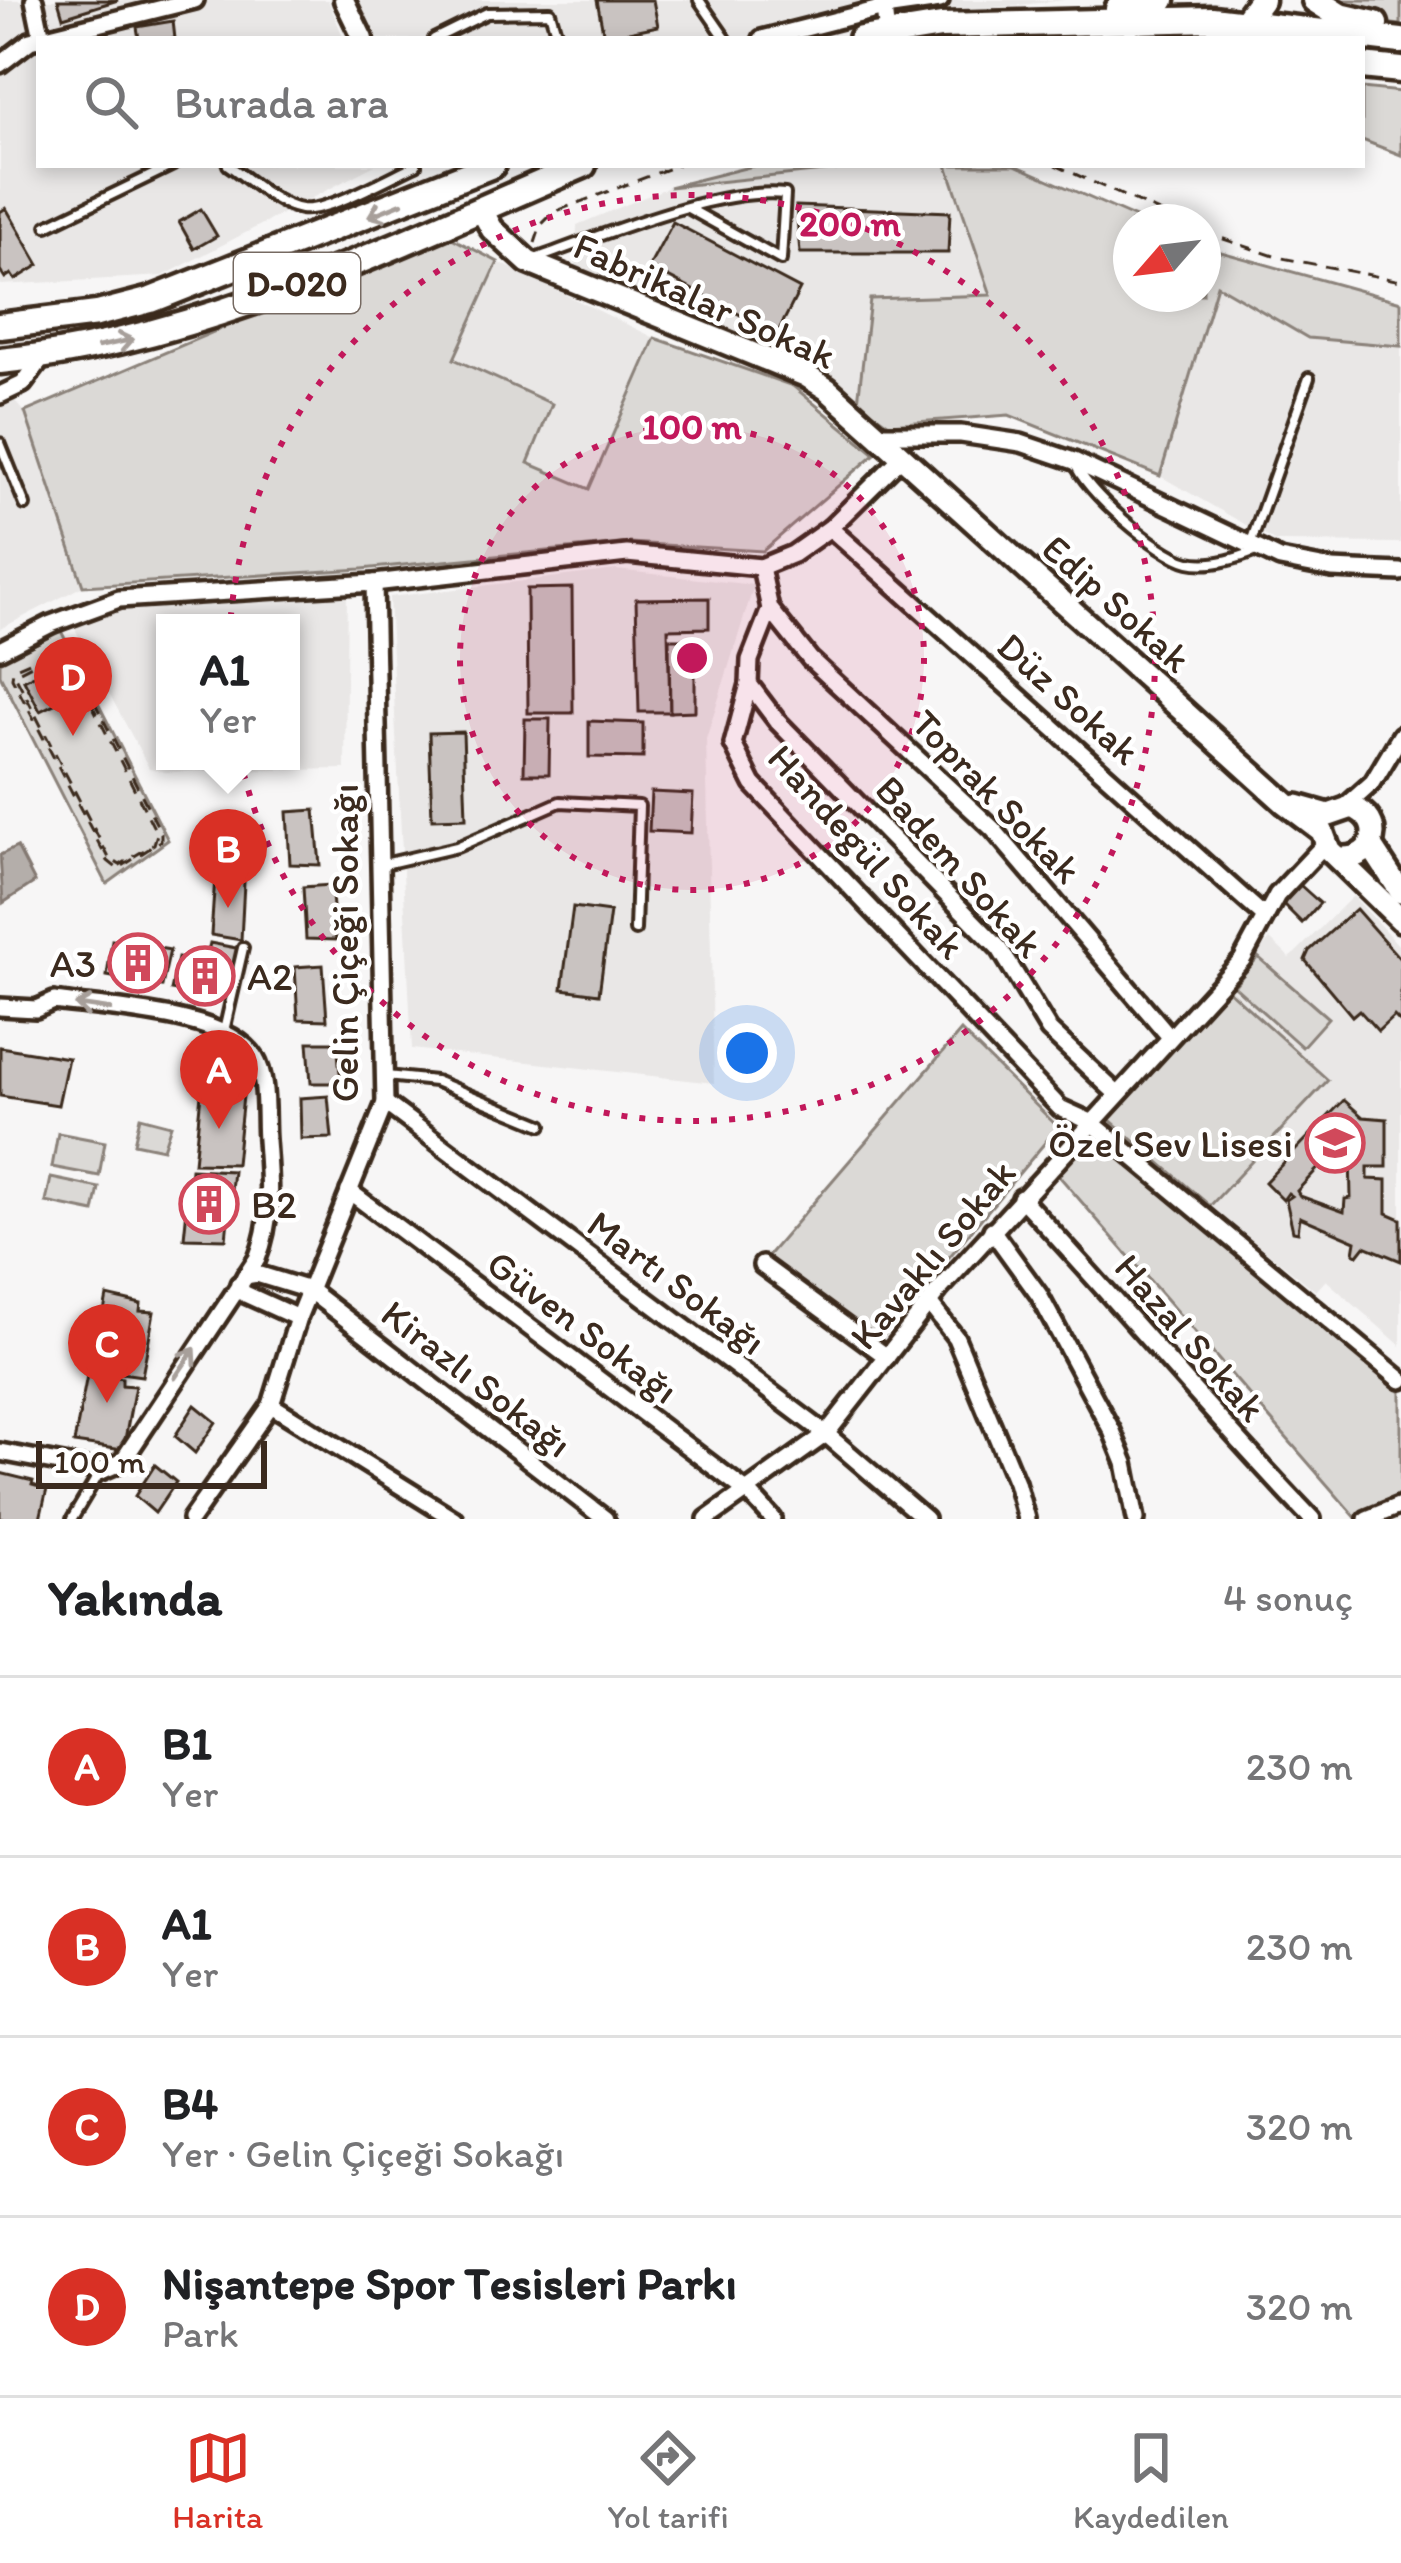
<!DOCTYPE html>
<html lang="tr">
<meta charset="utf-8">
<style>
:root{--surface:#fff;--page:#f2f2f2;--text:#202124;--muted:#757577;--line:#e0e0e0;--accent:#d93025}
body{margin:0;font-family:Itim,sans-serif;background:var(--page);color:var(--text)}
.compass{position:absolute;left:1113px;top:204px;width:108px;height:108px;border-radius:50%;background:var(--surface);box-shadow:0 6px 18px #0003;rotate:242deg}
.scale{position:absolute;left:36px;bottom:30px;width:231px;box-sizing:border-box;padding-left:12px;border:6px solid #3b2a1e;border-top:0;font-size:33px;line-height:42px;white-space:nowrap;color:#3b2a1e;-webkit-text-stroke:9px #fff;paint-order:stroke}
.you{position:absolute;left:747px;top:1053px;width:42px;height:42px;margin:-30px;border:9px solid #fff;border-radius:50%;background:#1a73e8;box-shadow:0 0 0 18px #1a73e833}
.badge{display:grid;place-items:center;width:78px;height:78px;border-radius:50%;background:var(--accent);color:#fff;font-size:39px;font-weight:700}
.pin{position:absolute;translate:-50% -99px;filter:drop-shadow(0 3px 6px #0008)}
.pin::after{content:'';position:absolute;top:63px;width:42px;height:36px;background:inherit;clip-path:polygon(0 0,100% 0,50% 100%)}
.popup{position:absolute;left:156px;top:614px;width:144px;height:156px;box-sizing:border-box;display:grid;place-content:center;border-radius:0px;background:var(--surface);filter:drop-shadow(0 3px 9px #0005);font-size:39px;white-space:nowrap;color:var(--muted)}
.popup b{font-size:45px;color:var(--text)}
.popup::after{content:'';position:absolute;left:50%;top:100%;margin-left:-24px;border:24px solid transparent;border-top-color:var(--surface)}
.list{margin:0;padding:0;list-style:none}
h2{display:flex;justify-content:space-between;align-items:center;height:156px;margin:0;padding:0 48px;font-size:51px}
h2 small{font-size:39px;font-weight:400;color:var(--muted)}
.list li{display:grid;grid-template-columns:78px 1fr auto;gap:36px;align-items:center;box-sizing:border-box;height:180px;padding:0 48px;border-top:3px solid var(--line)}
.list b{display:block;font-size:45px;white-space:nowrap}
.list p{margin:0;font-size:39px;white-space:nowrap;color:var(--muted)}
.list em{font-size:39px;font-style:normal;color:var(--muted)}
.icon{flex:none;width:66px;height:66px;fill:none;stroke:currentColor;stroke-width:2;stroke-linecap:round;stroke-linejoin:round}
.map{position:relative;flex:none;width:1401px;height:1519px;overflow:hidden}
.search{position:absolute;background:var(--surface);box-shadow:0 6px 18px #0003;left:36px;right:36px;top:36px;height:132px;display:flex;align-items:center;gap:30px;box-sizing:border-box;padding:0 42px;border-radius:0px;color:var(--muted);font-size:45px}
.sheet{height:876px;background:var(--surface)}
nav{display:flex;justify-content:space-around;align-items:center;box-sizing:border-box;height:168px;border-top:3px solid var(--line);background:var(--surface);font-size:33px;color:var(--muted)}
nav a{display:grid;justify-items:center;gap:6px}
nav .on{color:var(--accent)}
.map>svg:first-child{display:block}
</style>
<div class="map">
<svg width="1401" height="1519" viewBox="0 0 1401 1519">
<rect width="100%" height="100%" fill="#f7f6f6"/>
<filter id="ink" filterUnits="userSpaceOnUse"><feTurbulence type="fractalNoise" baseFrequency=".00833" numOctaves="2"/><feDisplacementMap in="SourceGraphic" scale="24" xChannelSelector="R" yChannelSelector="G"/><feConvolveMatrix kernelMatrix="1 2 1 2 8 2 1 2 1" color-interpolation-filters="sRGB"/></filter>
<g filter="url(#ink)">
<g fill="#e9e7e6" fill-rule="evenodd">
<path d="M0,0H328L344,39H39V165H375L163,276L0,285Z"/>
<path d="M356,0H1065L852,24L801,39H374Z"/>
<path d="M881,165H947L991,295L871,299L858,402L803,354L575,273L577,225L669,187Z"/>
<path d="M498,262L655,338L589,489L527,463L552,404L454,359Z"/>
<path d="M1217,285L1308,338L1401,346V543L1276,542L1160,476Z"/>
<path d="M0,384L25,412L83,586L0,629Z"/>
<path d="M616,570L754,585L706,739L714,1083L412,1049L389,597Z"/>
<path d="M347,587L345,769L165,772L149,768L76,631L78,617L101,609ZM165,623H291V761H165Z"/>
<path d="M1353,896L1401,948V1346L1326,1280L1316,1291L1210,1206L1327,1080L1226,988L1270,939L1290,958Z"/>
</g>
<g fill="#dbd9d6" stroke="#8b827a" stroke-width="3">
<path d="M1336,0H1401V25L1356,20Z"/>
<path d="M1362,88L1401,92V155L1362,140Z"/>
<path d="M757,165H881L669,187Z"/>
<path d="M947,165H1015L1145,222H1131V294H1203V247L1401,302V346L1308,338L1217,285L1160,476L1009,415L889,424L858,402L870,299L991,295Z"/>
<path d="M444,234L498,262L454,359L552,404L528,463L589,489L655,338L793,386L875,454L763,551L630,543L362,569L83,586L25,412Z"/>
<path d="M61,631L168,840L107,884L0,675V662Z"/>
<path d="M1258,957L1328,1018L1302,1047L1234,986Z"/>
<path d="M1226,988L1328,1080L1210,1206L1104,1115Z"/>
<path d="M961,1031L1058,1127L878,1342L765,1259Z"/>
<path d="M140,1117L171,1125L163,1149L134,1143Z"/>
<path d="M1087,1132L1401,1392V1498L1357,1519L1053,1169Z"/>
<path d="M58,1133L105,1142L99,1176L52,1167Z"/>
<path d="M51,1178L99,1188L94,1212L46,1202Z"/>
</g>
<path fill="#b4aeaa" stroke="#847972" stroke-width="3" d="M17,847L35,882L3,903L0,855Z"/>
<g fill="#c9c3c1" stroke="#3b2a1e" stroke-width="3" fill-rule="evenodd">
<path d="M58,0H118L63,17Z"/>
<path d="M597,0H653L658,26L604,37Z"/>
<path d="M173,21L175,39H139L137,27Z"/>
<path d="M796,206L950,212L948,253H800Z"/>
<path d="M6,208L39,265L15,280L11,274L5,278L0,270V212Z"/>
<path d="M201,209L217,236L194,249L179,222Z"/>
<path d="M673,222L800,289L777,334L649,267Z"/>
<path d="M572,588L573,713H528L527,589Z"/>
<path d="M709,598V628L668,629L670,712H639L636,599Z"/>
<path d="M669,639H695V711L670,712Z"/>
<path d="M40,672L56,703L40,711L24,680Z"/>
<path d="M525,719H550L549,774H524Z"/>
<path d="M589,721L643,723V758L589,757Z"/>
<path d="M463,732L466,818L432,819L429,733Z"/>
<path d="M651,792L693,794L691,833L649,831Z"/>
<path d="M315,810L320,865L290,864L287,812Z"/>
<path d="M215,877L244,882L241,940L211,935Z"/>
<path d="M331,885L336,940L306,939L303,887Z"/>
<path d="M1300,885L1320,903L1302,923L1283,904Z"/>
<path d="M573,907L610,912L599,994L562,989Z"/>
<path d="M1356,909L1401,960V1023L1394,1016L1378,1031L1359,1010L1352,1016L1305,960L1309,951Z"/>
<path d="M112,940L170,950L162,986L107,976Z"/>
<path d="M210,943L241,949L231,1001L171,990L178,958L205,963Z"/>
<path d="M323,965L327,1020L298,1019L295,967Z"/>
<path d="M308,1042H337L341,1083H311Z"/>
<path d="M0,1047L68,1058L58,1105L0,1096Z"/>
<path d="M201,1094L243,1096L236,1164L194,1163Z"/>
<path d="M328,1096L332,1138L301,1139L300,1098Z"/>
<path d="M1344,1100L1363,1117L1387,1119V1167H1368V1179L1387,1180V1213L1401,1219V1261L1365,1246L1358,1255L1354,1253L1356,1241L1300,1217L1298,1232L1293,1231L1286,1200L1292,1196L1288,1193L1283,1200L1265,1182ZM1337,1148L1350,1154L1351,1198L1345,1199L1344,1212L1300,1196L1297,1191Z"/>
<path d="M191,1169L233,1171L226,1239L184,1238Z"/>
<path d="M107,1296L141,1304L140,1311L154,1312L142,1376L93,1369Z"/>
<path d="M88,1370L122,1378V1385L135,1386L123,1450L74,1443Z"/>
<path d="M195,1405L216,1422L195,1453L175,1436Z"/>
<path d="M155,1465L176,1482L155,1513L135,1496Z"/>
<path d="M0,1473L33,1481L32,1485L47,1489L40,1519H0Z"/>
</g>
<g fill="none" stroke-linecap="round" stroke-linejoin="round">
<defs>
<g id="service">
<path d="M699,0L726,39"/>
<path d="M434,39L487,13L550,12L558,39"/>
<path d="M228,165C249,179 276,205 301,209C327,213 391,176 416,165"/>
<path d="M47,226L173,165"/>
<path d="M535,259C601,236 716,187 785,194L781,260L688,208"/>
<path d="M0,443L25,505"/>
<path d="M1074,461C1083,490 1159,555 1189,562C1210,567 1236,559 1256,551"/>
<path d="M1250,545L1309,378"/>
<path d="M380,865L457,847L560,802L639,806L635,930"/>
<path d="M224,1031L243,948"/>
<path d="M386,1076L435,1081L542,1125"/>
<path d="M72,1519L100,1472"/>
</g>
<g id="minor">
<path d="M34,0L42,38"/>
<path d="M884,8L940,0"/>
<path d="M762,39L884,8L887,35"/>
<path d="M0,64L30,41L195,0"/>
<path d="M0,395L23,384L44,356"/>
<path d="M877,434H961L1021,443L1074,461L1280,559L1332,569L1401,572"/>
<path d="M830,528L1265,917"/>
<path d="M761,567L770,609L750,660L749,684L733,744L753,784L1060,1108L1091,1122L1401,1380"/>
<path d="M770,609L810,659L993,829L1170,1037"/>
<path d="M0,650L51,624L119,599L374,583L627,554L761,567L793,554L830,528L902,457"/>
<path d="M749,684L777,721L1000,949L1049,1030L1117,1094"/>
<path d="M1344,808L1373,782L1401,735"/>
<path d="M0,1007L36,1009L54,1001C105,1009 227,1012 255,1058C268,1079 264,1115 266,1140C269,1182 273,1219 257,1259L122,1462L101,1471L0,1452"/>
<path d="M385,1103L826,1434L925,1519"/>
<path d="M349,1191L749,1493L773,1519"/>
<path d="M1021,1198C1120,1303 1211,1415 1312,1519"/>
<path d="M992,1230L1039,1295L1112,1431L1125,1463L1136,1519"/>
<path d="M762,1265L887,1357"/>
<path d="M245,1276L257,1274L309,1290L605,1519"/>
<path d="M239,1284L243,1293L298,1318"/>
<path d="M929,1303L956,1338L1016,1482L1026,1519"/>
<path d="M271,1405L454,1519"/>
<path d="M191,1519L271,1405L298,1318L385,1103L374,583"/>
<path d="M707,1519L826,1434L939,1290L1242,960L1277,895L1325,844"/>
<path d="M1367,1519L1401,1505"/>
</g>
<path id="tertiary" d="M344,0L363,39"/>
<g id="secondary">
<path d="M481,209L492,229L528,262L805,375L827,389L1285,803L1322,831L1329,850L1401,920"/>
<path d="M1297,806L1329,815L1352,807C1386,820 1376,860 1341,858"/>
<path d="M1371,846L1401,892"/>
</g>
<g id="trunk">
<path d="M1315,0L1340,16L1375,24"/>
<path d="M1118,9L1162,0"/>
<path d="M861,39L941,26L1212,19L1401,41"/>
<path d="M1232,39L1261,0"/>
<path d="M1362,66L1401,70"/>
<path d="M0,326L97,314L151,300L492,165"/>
<path d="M0,361C199,342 400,243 583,165"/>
</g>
</defs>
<use href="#service" stroke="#3b2a1e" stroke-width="16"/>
<use href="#minor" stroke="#3b2a1e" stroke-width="24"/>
<use href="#tertiary" stroke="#3b2a1e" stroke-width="27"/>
<use href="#secondary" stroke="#3b2a1e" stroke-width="30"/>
<use href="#trunk" stroke="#3b2a1e" stroke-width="33"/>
<g stroke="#3b2a1e" stroke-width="3" stroke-dasharray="12 9" stroke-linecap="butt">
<path d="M1055,165L1181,222"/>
<path d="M1203,232L1277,257L1401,281"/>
<path d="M535,243L541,225L554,212L678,165"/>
<path d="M62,648L71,656L161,833V841L118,869L108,861L12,678L13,669Z"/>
<path d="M59,651L69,659L157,834L154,844L120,865L109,858L16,677L20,671Z"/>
</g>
<use href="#service" stroke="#fff" stroke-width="8"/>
<use href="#minor" stroke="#fff" stroke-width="15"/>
<use href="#tertiary" stroke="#fff" stroke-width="18"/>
<use href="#secondary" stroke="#fff" stroke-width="21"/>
<use href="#trunk" stroke="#fff" stroke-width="24"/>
</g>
<defs><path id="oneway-shaft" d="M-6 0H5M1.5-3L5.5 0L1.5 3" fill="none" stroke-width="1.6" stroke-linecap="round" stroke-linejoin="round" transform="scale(3)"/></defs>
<g stroke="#a79f9a">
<use href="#oneway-shaft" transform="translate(385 210) rotate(158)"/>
<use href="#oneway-shaft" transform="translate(116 343) rotate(-12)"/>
<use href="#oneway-shaft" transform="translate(93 1007) rotate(-172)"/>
<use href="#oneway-shaft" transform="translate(185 1363) rotate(-56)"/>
</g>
</g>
<circle cx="692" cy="658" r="232" fill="#c2185b" fill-opacity=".12"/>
<g fill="none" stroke="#c2185b" stroke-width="6" stroke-dasharray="6 12">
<circle cx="692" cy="658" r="232"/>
<circle cx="692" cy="658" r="463"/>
</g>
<defs>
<symbol id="building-ring" viewBox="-11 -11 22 22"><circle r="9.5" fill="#fff" stroke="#d1495b" stroke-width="1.5"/><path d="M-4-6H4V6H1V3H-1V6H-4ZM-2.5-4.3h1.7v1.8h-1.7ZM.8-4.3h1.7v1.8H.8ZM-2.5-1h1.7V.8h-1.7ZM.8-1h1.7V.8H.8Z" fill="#d1495b"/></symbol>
<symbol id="school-ring" viewBox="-11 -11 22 22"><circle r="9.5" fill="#fff" stroke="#d1495b" stroke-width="1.5"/><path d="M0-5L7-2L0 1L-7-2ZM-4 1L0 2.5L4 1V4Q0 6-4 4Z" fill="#d1495b"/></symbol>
</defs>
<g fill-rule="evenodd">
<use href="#building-ring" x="105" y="930" width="66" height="66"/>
<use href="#building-ring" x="172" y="943" width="66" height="66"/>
<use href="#school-ring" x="1302" y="1110" width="66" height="66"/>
<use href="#building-ring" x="176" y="1171" width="66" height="66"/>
</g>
<g text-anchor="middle" stroke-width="9" stroke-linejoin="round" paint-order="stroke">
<rect fill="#fff" stroke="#766a62" stroke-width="3" x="234" y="253" width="126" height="60" rx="9"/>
<g font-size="36" font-weight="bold" fill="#3b2a1e">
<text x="297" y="296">D-020</text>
</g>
<g font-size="39" fill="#3b2a1e" stroke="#fff">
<text transform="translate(705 300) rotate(24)" y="14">Fabrikalar Sokak</text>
<text transform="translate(1117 603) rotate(42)" y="14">Edip Sokak</text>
<text transform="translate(1069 698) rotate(42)" y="14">Düz Sokak</text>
<text transform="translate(997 796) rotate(46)" y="14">Toprak Sokak</text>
<text transform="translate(867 851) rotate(48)" y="14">Handegül Sokak</text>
<text transform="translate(960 866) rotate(48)" y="14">Badem Sokak</text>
<text transform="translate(344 943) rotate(-90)" y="14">Gelin Çiçeği Sokağı</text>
<text transform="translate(932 1254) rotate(-50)" y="14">Kavaklı Sokak</text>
<text transform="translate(677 1282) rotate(37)" y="14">Martı Sokağı</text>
<text transform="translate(583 1326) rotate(37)" y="14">Güven Sokağı</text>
<text transform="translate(1191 1337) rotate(49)" y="14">Hazal Sokak</text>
<text transform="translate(477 1378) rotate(38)" y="14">Kirazlı Sokağı</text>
</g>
<g font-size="39" fill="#3b2a1e" stroke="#fff" text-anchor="end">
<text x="96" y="977">A3</text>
<text x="247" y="990" text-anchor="start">A2</text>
<text x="1293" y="1157">Özel Sev Lisesi</text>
<text x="251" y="1218" text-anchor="start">B2</text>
</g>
</g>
<circle cx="692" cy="658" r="18" fill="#c2185b" stroke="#fff" stroke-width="6"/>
<g font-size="36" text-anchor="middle" font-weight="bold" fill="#c2185b" stroke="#fff" stroke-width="9" stroke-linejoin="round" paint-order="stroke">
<text x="850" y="236">200 m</text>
<text x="692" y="439">100 m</text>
</g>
</svg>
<svg class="compass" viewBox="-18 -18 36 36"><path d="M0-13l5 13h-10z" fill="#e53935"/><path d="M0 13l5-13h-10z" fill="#757577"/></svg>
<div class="scale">100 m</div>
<div class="you"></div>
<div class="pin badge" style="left:219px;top:1129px">A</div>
<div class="pin badge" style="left:228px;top:908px">B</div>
<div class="popup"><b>A1</b>Yer</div>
<div class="pin badge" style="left:107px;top:1403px">C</div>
<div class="pin badge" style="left:73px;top:736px">D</div>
<div class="search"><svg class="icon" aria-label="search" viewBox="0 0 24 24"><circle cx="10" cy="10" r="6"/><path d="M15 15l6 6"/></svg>Burada ara</div>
</div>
<section class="sheet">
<h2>Yakında<small>4 sonuç</small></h2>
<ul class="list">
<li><span class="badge">A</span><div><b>B1</b><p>Yer</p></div><em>230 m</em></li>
<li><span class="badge">B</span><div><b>A1</b><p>Yer</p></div><em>230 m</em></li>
<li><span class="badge">C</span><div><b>B4</b><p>Yer · Gelin Çiçeği Sokağı</p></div><em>320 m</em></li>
<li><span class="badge">D</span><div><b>Nişantepe Spor Tesisleri Parkı</b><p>Park</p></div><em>320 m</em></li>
</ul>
</section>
<nav>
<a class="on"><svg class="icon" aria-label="map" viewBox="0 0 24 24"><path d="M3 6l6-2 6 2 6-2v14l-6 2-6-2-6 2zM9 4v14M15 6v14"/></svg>Harita</a>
<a><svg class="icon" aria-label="directions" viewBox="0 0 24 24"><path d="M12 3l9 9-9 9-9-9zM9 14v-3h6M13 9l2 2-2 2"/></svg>Yol tarifi</a>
<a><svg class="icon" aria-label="saved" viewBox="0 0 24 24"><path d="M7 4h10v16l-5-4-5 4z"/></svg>Kaydedilen</a>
</nav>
